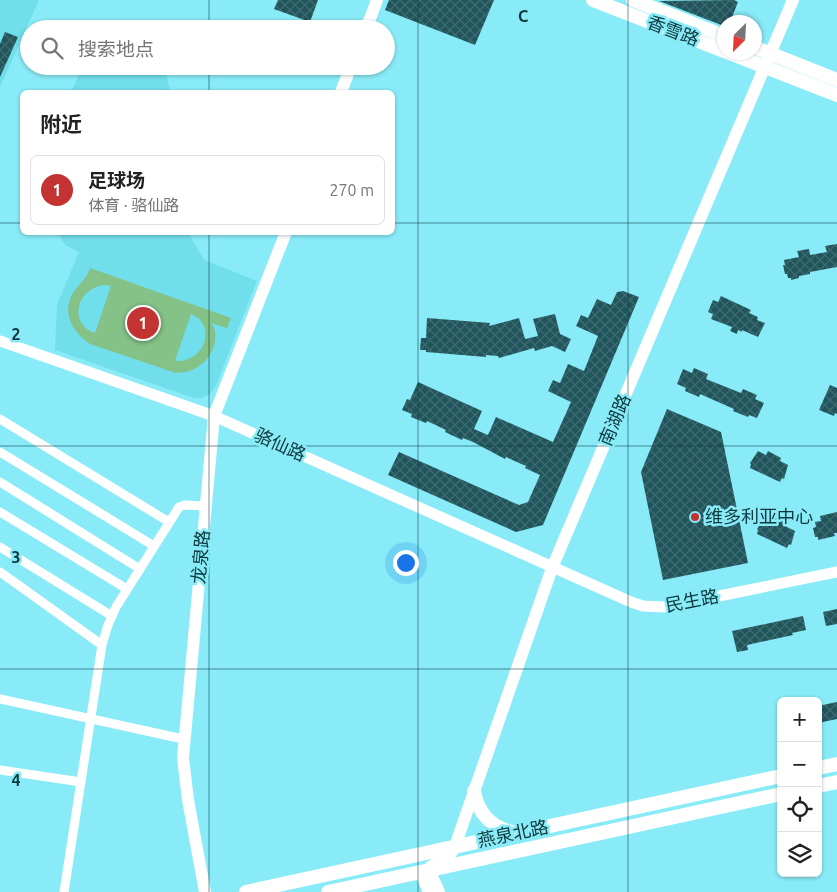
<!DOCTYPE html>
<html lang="zh">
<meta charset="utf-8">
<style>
:root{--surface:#fff;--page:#f6f6f6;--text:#222;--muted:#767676;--line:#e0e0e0;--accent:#c23332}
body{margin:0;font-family:Ubuntu,"Noto Sans SC",sans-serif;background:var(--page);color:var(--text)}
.controls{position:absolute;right:15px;bottom:15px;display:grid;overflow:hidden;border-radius:8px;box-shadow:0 1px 4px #0004}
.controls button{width:45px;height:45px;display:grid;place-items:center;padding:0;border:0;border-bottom:1px solid var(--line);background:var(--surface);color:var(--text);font:25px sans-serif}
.compass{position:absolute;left:717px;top:15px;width:45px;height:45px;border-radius:50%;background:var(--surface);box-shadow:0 1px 4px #0004;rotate:204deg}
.you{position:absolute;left:405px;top:562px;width:18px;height:18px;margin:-12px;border:4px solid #fff;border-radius:50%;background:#1a73e8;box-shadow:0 0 0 8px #1a73e833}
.badge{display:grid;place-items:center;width:32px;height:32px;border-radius:50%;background:var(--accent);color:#fff;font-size:16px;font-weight:700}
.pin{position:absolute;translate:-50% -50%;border:2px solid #fff;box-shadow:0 1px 5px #0006}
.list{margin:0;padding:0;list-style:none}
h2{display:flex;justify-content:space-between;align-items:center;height:65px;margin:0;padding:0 20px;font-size:21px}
h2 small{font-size:16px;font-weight:400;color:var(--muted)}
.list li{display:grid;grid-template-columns:32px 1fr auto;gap:15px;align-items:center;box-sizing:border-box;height:70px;margin:0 10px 10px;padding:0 10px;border:1px solid var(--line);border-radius:8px}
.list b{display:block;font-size:19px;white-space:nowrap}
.list p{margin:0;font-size:16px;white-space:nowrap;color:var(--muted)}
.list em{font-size:16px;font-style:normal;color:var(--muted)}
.icon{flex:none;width:28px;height:28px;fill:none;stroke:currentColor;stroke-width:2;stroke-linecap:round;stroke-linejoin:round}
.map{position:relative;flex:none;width:837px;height:892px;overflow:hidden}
.search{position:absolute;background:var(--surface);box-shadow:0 1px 4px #0004;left:20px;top:20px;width:375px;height:55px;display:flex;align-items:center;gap:12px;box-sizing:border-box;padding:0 18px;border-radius:28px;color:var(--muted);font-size:19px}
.panel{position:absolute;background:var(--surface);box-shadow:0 1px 4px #0004;left:20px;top:90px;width:375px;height:145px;border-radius:8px}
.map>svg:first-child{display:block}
</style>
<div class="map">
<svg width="837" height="892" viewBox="0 0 837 892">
<defs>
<pattern id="building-cross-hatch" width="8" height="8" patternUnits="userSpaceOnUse" patternTransform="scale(1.25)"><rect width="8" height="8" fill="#20555c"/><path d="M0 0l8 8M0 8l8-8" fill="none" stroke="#3e6b71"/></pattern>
</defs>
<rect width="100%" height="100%" fill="#88ebf7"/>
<g fill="#70deeb">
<path d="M0,0H39L0,87Z"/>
<path d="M83,66H165L170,92H71Z"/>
<path d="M58,233H188L204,260L257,281L216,385L210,394L202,398H194L55,350L57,305L79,252L65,245Z"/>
</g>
<path fill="#85c288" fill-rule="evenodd" d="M90,268L231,318L227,328L212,323C222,342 208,366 189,371C185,373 180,372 176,373L90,344C72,332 60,310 75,290C81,282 87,278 90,268ZM104,285L111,286L95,333C69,325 75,289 104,285ZM191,314C217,324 206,363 175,361Z"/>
<g fill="url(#building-cross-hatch)">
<path d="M278,0H318L310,22L274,9Z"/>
<path d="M389,0H494L475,45L385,10Z"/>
<path d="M734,0L738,2L730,22H724V26L659,1Z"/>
<path d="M5,32L18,37L0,77V44Z"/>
<path d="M837,244V267L810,272V274L799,276V278L791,280V278H788L787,274H785L783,265H785L784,260L799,257L797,251L809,249L810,255L827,252L825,246Z"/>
<path d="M623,291L639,297L543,525L516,532L388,475L399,452L519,505L528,502L540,475L525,468L526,466L506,457L505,459L473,442L463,438L462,440L445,432L446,430L427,421L426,423L411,417L412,414L402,410L407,399L410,400L418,382L482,411L474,429L488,435L496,417L553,442L571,402L548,391L553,380L560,383L568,364L584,371L598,336L576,326L581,315L588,318L597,299L611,305L617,292Z"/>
<path d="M721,296L751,310L749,313L758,317L757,320L765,323L758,337L742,330V332L738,330L737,334L730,331L732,327L711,319L713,314L708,312L713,300L718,302Z"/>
<path d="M555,314L560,334L571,339L565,352L552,346L535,351L534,348L499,358L498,356L486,355V357L426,352V350H420L421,338H426L427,318L490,323L489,326L519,318L525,339L538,336L533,319Z"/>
<path d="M694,368L708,374L706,379L741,393L743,389L757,395L755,399L764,403L757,418L749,415L748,417L733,411L734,409L700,394L699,397L685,391L686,388L677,384L683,369L692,373Z"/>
<path d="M830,385L837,388V414L835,413L834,416L819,410Z"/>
<path d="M667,409L721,432L748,563L663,580L641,472Z"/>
<path d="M758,451L766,455L768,451L781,458L780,461L788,465L784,479L782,478L780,482L750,468L751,464L750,463Z"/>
<path d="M837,512V533H834L835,536L818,540V537H815L813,528L816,527L815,522L821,521L820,516Z"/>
<path d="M765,517L773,521L775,517L788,523L787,527L795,531L791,545L789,544L787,548L757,534L758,530L757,529Z"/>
<path d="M837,609V624L826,626L823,612Z"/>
<path d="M803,616L806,630L792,633L793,635L747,645L748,650L737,652L732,631Z"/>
<path d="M837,702V719L818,723V706Z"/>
</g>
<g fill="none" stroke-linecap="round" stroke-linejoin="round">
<g stroke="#fff" stroke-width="9">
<path d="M0,419L169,522"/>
<path d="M0,452L154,546"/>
<path d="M0,482L140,569"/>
<path d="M0,512L127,589"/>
<path d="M0,547L112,616"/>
<path d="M0,572L102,645"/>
<path d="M0,699L183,739"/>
<path d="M0,770L81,782"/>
<path d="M64,892L102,645L108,625L116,607L179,507L185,505L205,506"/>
</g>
<path stroke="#fff" stroke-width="11" d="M0,341L214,416L631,602L643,606L665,607L837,572"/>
<g stroke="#fff" stroke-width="12">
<path d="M366,29L377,0"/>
<path d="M341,92L351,66"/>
<path d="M420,871L429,892"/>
<path d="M205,892L188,800L183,758L214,416L286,232"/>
<path d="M439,892L429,870L430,867L448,857L454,849L552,568L793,0"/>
</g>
<g stroke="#fff" stroke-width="14">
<path d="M593,0L724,51"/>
<path d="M633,0L724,36"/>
<path d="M754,47L837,80"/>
<path d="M727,52L837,95"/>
<path d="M818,768L837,764"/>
<path d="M818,786L837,782"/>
<path d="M474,791C478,814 493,829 516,833"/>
<path d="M246,892L781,776"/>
<path d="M328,892L781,794"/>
</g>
</g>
<path fill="none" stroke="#0d393e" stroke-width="1" stroke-opacity="0.55" d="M209,0V29M418,0V892M628,0V892M209,66V92M0,223H22M392,223H837M209,232V892M0,446H837M0,669H837"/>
<circle fill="#c23332" stroke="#88ebf7" stroke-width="2" cx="695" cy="517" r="5"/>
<g text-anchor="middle" stroke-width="5" stroke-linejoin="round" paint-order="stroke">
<g font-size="18" fill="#0d393e" stroke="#88ebf7">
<text transform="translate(673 31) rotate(21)" y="6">香雪路</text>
<text transform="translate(615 420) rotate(-67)" y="6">南湖路</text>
<text transform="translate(280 445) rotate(24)" y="6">骆仙路</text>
<text transform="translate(201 557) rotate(-85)" y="6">龙泉路</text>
<text transform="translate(692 601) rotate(-11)" y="6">民生路</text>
<text transform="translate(513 834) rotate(-12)" y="6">燕泉北路</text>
</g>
<g font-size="18" fill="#0d393e" stroke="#88ebf7" text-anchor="start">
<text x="705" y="523">维多利亚中心</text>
</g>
</g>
<g font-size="16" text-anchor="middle" font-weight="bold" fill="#0d393e" stroke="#88ebf7" stroke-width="5" stroke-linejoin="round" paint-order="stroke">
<text x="523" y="22">C</text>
<text x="16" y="340">2</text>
<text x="16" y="563">3</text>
<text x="16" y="786">4</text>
</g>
</svg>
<div class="controls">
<button>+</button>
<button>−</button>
<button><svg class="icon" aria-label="locate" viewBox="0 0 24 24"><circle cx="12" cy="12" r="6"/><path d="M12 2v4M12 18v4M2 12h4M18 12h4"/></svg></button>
<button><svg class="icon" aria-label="layers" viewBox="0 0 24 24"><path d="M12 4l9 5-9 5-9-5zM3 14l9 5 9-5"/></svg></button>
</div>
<svg class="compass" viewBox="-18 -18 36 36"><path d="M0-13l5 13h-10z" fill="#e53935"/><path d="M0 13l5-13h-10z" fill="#767676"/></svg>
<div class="you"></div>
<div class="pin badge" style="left:143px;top:323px">1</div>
<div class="search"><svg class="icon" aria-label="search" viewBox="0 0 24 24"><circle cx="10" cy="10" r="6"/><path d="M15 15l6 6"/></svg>搜索地点</div>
<section class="panel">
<h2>附近<small></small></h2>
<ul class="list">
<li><span class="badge">1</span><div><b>足球场</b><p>体育 · 骆仙路</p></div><em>270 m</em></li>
</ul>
</section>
</div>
